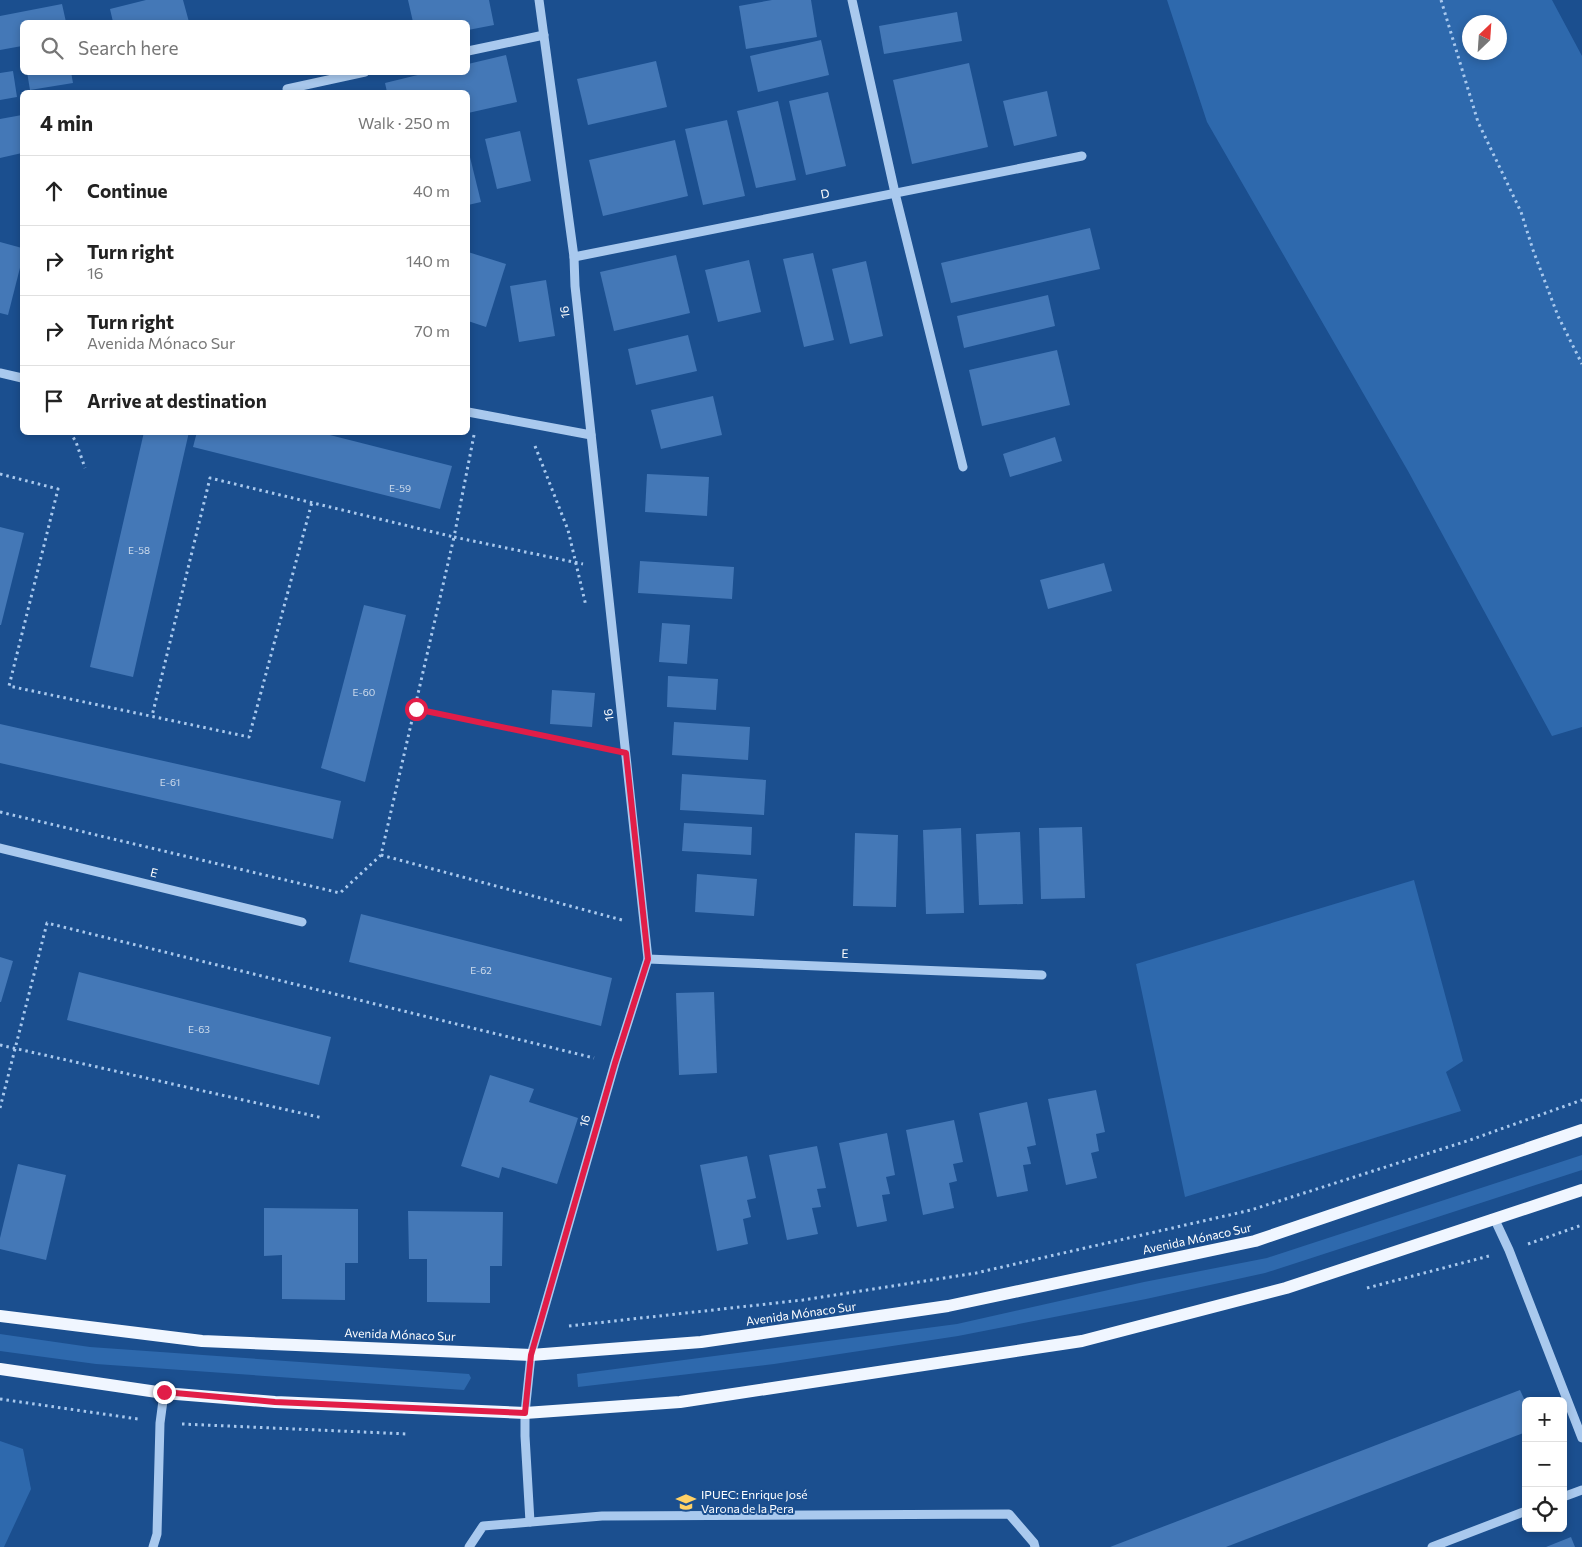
<!DOCTYPE html>
<meta charset="utf-8">
<style>
:root{--surface:#fff;--page:#f2f2f2;--text:#222;--muted:#767676;--line:#e0e0e0}
body{margin:0;font-family:Commissioner,sans-serif;background:var(--page);color:var(--text)}
.controls{position:absolute;right:15px;bottom:15px;display:grid;overflow:hidden;border-radius:8px;box-shadow:0 2px 8px #0003}
.controls button{width:45px;height:45px;display:grid;place-items:center;padding:0;border:0;border-bottom:1px solid var(--line);background:var(--surface);color:var(--text);font:25px sans-serif}
.compass{position:absolute;left:1462px;top:15px;width:45px;height:45px;border-radius:50%;background:var(--surface);box-shadow:0 2px 8px #0003;rotate:25deg}
.stop{position:absolute;width:15px;height:15px;margin:-11px;border:4px solid #e11d48;border-radius:50%;background:#fff}
.stop.end{background:#e11d48;border-color:#fff;box-shadow:0 1px 5px #0008}
.list{margin:0;padding:0;list-style:none}
h2{display:flex;justify-content:space-between;align-items:center;height:65px;margin:0;padding:0 20px;font-size:21px}
h2 small{font-size:16px;font-weight:400;color:var(--muted)}
.list li{display:grid;grid-template-columns:32px 1fr auto;gap:15px;align-items:center;box-sizing:border-box;height:70px;padding:0 20px;border-top:1px solid var(--line)}
.list b{display:block;font-size:19px;white-space:nowrap}
.list p{margin:0;font-size:16px;white-space:nowrap;color:var(--muted)}
.list em{font-size:16px;font-style:normal;color:var(--muted)}
.icon{flex:none;width:28px;height:28px;fill:none;stroke:currentColor;stroke-width:2;stroke-linecap:round;stroke-linejoin:round}
.map{position:relative;flex:none;width:1582px;height:1547px;overflow:hidden}
.search{position:absolute;background:var(--surface);box-shadow:0 2px 8px #0003;left:20px;top:20px;width:450px;height:55px;display:flex;align-items:center;gap:12px;box-sizing:border-box;padding:0 18px;border-radius:8px;color:var(--muted);font-size:19px}
.panel{position:absolute;background:var(--surface);box-shadow:0 2px 8px #0003;left:20px;top:90px;width:450px;height:345px;border-radius:8px}
.map>svg:first-child{display:block}
</style>
<div class="map">
<svg width="1582" height="1547" viewBox="0 0 1582 1547">
<rect width="100%" height="100%" fill="#1b4f8f"/>
<g fill="#2e69ad" fill-rule="evenodd">
<path d="M1167,0H1552L1582,56V727L1552,736L1408,471L1207,122ZM1500,22V52H1470V22Z"/>
<path d="M1414,880L1463,1061L1446,1072L1461,1111L1185,1197L1136,964Z"/>
<path d="M1582,1155V1170L1265,1273L1146,1299L958,1336L774,1364L578,1387L577,1374L957,1324L1144,1282L1267,1258Z"/>
<path d="M0,1334L90,1347L469,1374L471,1378L464,1390L96,1364L0,1351Z"/>
<path d="M0,1441L23,1449L31,1489L4,1547H0Z"/>
</g>
<g fill="#4478b7">
<path d="M146,0H183L189,22H113L110,9Z"/>
<path d="M408,0H489L494,25L468,30V22H413Z"/>
<path d="M772,0H811L817,37L746,49L739,6Z"/>
<path d="M62,4L66,22H22V46L0,50V16Z"/>
<path d="M957,12L962,41L884,54L879,26Z"/>
<path d="M821,40L829,75L758,92L750,56Z"/>
<path d="M506,55L517,102L468,113V92H387L385,83L430,72H468V64Z"/>
<path d="M656,61L667,107L588,125L577,79Z"/>
<path d="M969,63L988,147L912,164L893,80Z"/>
<path d="M13,71L17,97L0,100V73Z"/>
<path d="M27,72H71L73,83L30,90Z"/>
<path d="M1047,91L1057,136L1014,146L1003,101Z"/>
<path d="M828,92L846,166L806,175L789,101Z"/>
<path d="M778,101L796,180L756,188L737,111Z"/>
<path d="M22,115V153L0,158V119Z"/>
<path d="M727,120L745,196L703,205L685,129Z"/>
<path d="M520,131L531,181L497,189L485,139Z"/>
<path d="M675,140L688,196L603,216L589,160Z"/>
<path d="M468,149L481,202L468,205Z"/>
<path d="M1090,228L1100,269L951,303L941,263Z"/>
<path d="M0,242L22,248V260L8,315L0,313Z"/>
<path d="M468,252L506,264L486,327L468,321Z"/>
<path d="M813,253L834,340L804,347L783,259Z"/>
<path d="M676,255L690,313L614,331L600,272Z"/>
<path d="M749,260L761,312L718,322L705,270Z"/>
<path d="M866,261L883,336L850,344L832,269Z"/>
<path d="M546,280L555,336L519,342L510,286Z"/>
<path d="M1048,295L1055,326L964,348L957,316Z"/>
<path d="M688,335L697,371L636,385L628,349Z"/>
<path d="M1057,350L1070,405L982,426L969,370Z"/>
<path d="M713,396L722,435L661,449L651,410Z"/>
<path d="M144,432H189L133,677L90,667Z"/>
<path d="M197,432H318L452,466L440,509L193,447Z"/>
<path d="M1055,437L1062,461L1010,477L1003,454Z"/>
<path d="M647,474L709,477L707,516L645,512Z"/>
<path d="M0,527L24,533L1,625H0Z"/>
<path d="M640,561L734,567L732,599L638,593Z"/>
<path d="M1104,563L1112,591L1048,609L1040,580Z"/>
<path d="M364,605L406,615L365,782L321,768Z"/>
<path d="M662,623L690,625L687,664L659,662Z"/>
<path d="M668,676L718,679L716,710L667,707Z"/>
<path d="M552,690L595,693L592,727L550,724Z"/>
<path d="M674,722L750,727L748,760L672,755Z"/>
<path d="M0,724L341,801L333,839L0,763Z"/>
<path d="M682,774L766,780L764,815L680,810Z"/>
<path d="M684,823L752,827L751,855L682,851Z"/>
<path d="M1082,827L1085,898L1041,899L1039,828Z"/>
<path d="M961,828L964,913L926,914L923,830Z"/>
<path d="M1020,832L1023,904L979,905L976,834Z"/>
<path d="M855,833L898,835L896,907L853,906Z"/>
<path d="M697,874L757,879L754,916L695,912Z"/>
<path d="M361,914L612,978L601,1026L349,962Z"/>
<path d="M0,957L13,961L1,1002H0Z"/>
<path d="M79,972L331,1037L319,1085L67,1020Z"/>
<path d="M714,992L717,1073L679,1075L676,993Z"/>
<path d="M490,1075L534,1089L529,1102L578,1118L557,1184L502,1167L499,1178L461,1166Z"/>
<path d="M1096,1090L1105,1132L1096,1134L1099,1151L1091,1153L1097,1178L1066,1185L1048,1099Z"/>
<path d="M1027,1102L1036,1145L1027,1147L1031,1164L1023,1165L1028,1191L997,1197L979,1113Z"/>
<path d="M954,1120L963,1162L953,1164L957,1181L949,1183L954,1208L923,1215L906,1130Z"/>
<path d="M887,1133L895,1175L886,1177L890,1194L882,1195L887,1221L857,1227L839,1143Z"/>
<path d="M817,1146L826,1188L817,1189L821,1207L812,1208L818,1234L787,1240L769,1155Z"/>
<path d="M747,1156L756,1198L747,1200L751,1217L743,1219L748,1244L717,1251L700,1165Z"/>
<path d="M18,1164L66,1175L46,1260L0,1249V1238Z"/>
<path d="M264,1208L358,1209V1263H345V1300L282,1299V1255L264,1256Z"/>
<path d="M408,1211L503,1212L502,1266H490V1303L427,1302V1259H409Z"/>
<path d="M1520,1390L1526,1403V1432L1226,1547H1110Z"/>
<path d="M1571,1537L1575,1547H1546Z"/>
</g>
<g fill="none" stroke-linecap="round" stroke-linejoin="round">
<g stroke="#a9c9ee" stroke-width="3" stroke-dasharray="2.5 4" stroke-linecap="butt">
<path d="M1441,0L1478,122L1521,212L1533,250L1558,316L1582,364"/>
<path d="M70,432L76,442L85,468"/>
<path d="M474,435L454,537L583,564"/>
<path d="M535,446L568,530L586,606"/>
<path d="M0,474L58,489L9,686L249,737L312,502"/>
<path d="M416,709L603,748"/>
<path d="M0,812L340,893L381,855L454,537L210,478L152,716"/>
<path d="M381,855L622,920"/>
<path d="M0,1045L323,1118"/>
<path d="M0,1108L47,923L594,1058"/>
<path d="M1528,1244L1582,1225"/>
<path d="M1367,1288L1489,1256"/>
<path d="M569,1326L803,1300L976,1273L1251,1210L1470,1140L1582,1100"/>
<path d="M0,1399L138,1419"/>
<path d="M182,1424L408,1434"/>
</g>
<g stroke="#a9c9ee" stroke-width="9">
<path d="M852,0L895,193L963,467"/>
<path d="M468,51L544,35"/>
<path d="M287,89L365,72"/>
<path d="M574,257L1082,156"/>
<path d="M0,373L22,378"/>
<path d="M468,412L591,435"/>
<path d="M0,848L302,922"/>
<path d="M648,959L1042,975"/>
<path d="M1495,1220L1509,1250L1582,1438"/>
<path d="M1563,1497L1582,1490"/>
<path d="M530,1522L525,1436V1413L531,1355L615,1063L648,959L575,286L574,257L539,0"/>
<path d="M153,1547L157,1534L160,1423L164,1393"/>
<path d="M469,1547L483,1526L602,1516L1009,1514L1034,1543L1035,1547"/>
<path d="M1432,1547L1526,1511"/>
</g>
<g stroke="#f0f6ff" stroke-width="12">
<path d="M0,1316L202,1341L531,1355L701,1342L948,1306L1255,1241L1582,1130"/>
<path d="M0,1369L164,1393L275,1402L525,1413L680,1402L1082,1341L1286,1288L1582,1190"/>
</g>
</g>
<g fill="none" stroke-linecap="round" stroke-linejoin="round">
<path stroke="#e11d48" stroke-width="6" d="M164,1392L275,1402L525,1413L531,1355L615,1063L648,959L626,753L416,709"/>
</g>
<defs>
<symbol id="school-bare" viewBox="-9 -9 18 18"><path d="M0-5L7-2L0 1L-7-2ZM-4 1L0 2.5L4 1V4Q0 6-4 4Z" fill="#ffd166" stroke="#1b4f8f" stroke-width="2.5" paint-order="stroke"/></symbol>
</defs>
<g fill-rule="evenodd">
<use href="#school-bare" x="672" y="1488" width="28" height="28"/>
</g>
<g text-anchor="middle" stroke-width="4" stroke-linejoin="round" paint-order="stroke">
<g font-size="10" fill="#d0dded">
<text x="400" y="492">E-59</text>
<text x="139" y="554">E-58</text>
<text x="364" y="696">E-60</text>
<text x="170" y="786">E-61</text>
<text x="481" y="974">E-62</text>
<text x="199" y="1033">E-63</text>
</g>
<g font-size="12" fill="#fff" stroke="#1b4f8f">
<text transform="translate(825 194) rotate(-11)" y="4">D</text>
<text transform="translate(565 312) rotate(-96)" y="4">16</text>
<text transform="translate(609 715) rotate(-97)" y="4">16</text>
<text transform="translate(154 873) rotate(14)" y="4">E</text>
<text transform="translate(845 954) rotate(2)" y="4">E</text>
<text transform="translate(585 1121) rotate(-74)" y="4">16</text>
<text transform="translate(1197 1239) rotate(-12)" y="4">Avenida Mónaco Sur</text>
<text transform="translate(801 1314) rotate(-8)" y="4">Avenida Mónaco Sur</text>
<text transform="translate(400 1335) rotate(2)" y="4">Avenida Mónaco Sur</text>
</g>
<g font-size="12" fill="#fff" stroke="#1b4f8f" text-anchor="start">
<text x="701" y="1499">IPUEC: Enrique José<tspan x="701" dy="14">Varona de la Pera</tspan></text>
</g>
</g>
</svg>
<div class="controls">
<button>+</button>
<button>−</button>
<button><svg class="icon" aria-label="locate" viewBox="0 0 24 24"><circle cx="12" cy="12" r="6"/><path d="M12 2v4M12 18v4M2 12h4M18 12h4"/></svg></button>
</div>
<svg class="compass" viewBox="-18 -18 36 36"><path d="M0-13l5 13h-10z" fill="#e53935"/><path d="M0 13l5-13h-10z" fill="#767676"/></svg>
<div class="stop" style="left:416px;top:709px"></div>
<div class="stop end" style="left:164px;top:1392px"></div>
<div class="search"><svg class="icon" aria-label="search" viewBox="0 0 24 24"><circle cx="10" cy="10" r="6"/><path d="M15 15l6 6"/></svg>Search here</div>
<section class="panel">
<h2>4 min<small>Walk · 250 m</small></h2>
<ul class="list">
<li><svg class="icon" aria-label="ahead" viewBox="0 0 24 24"><path d="M12 20V5M6 11l6-6 6 6"/></svg><div><b>Continue</b></div><em>40 m</em></li>
<li><svg class="icon" aria-label="right" viewBox="0 0 24 24"><path d="M7 20v-9h11M14 6l5 5-5 5"/></svg><div><b>Turn right</b><p>16</p></div><em>140 m</em></li>
<li><svg class="icon" aria-label="right" viewBox="0 0 24 24"><path d="M7 20v-9h11M14 6l5 5-5 5"/></svg><div><b>Turn right</b><p>Avenida Mónaco Sur</p></div><em>70 m</em></li>
<li><svg class="icon" aria-label="arrive" viewBox="0 0 24 24"><path d="M6 21V4h12l-3 4 3 4H6"/></svg><div><b>Arrive at destination</b></div></li>
</ul>
</section>
</div>
